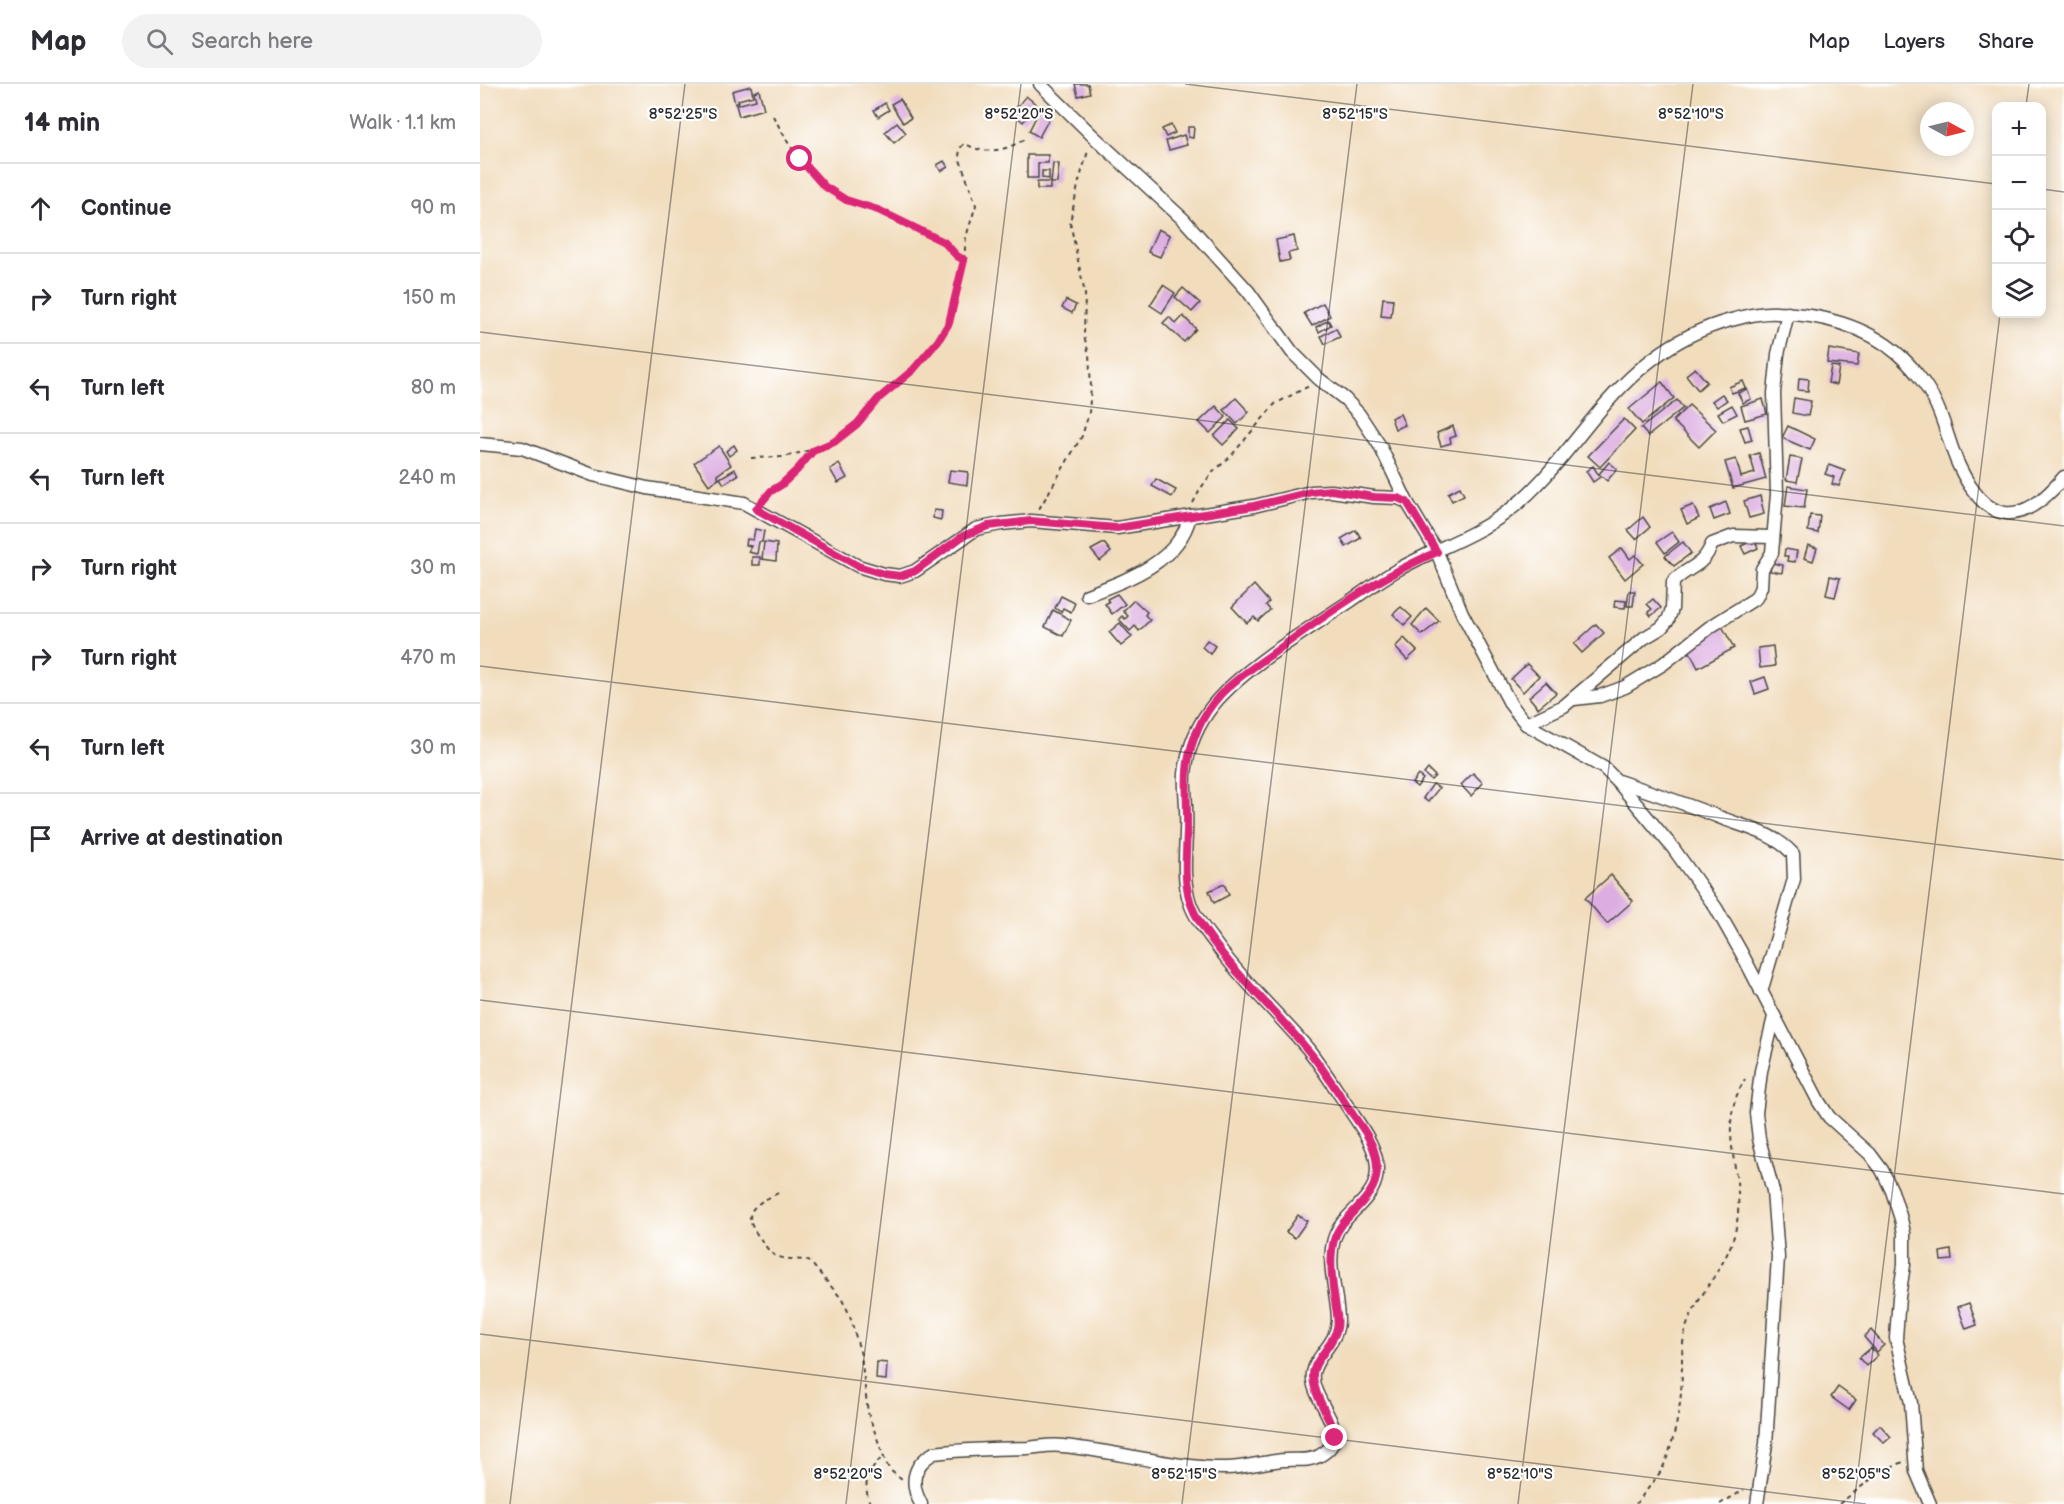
<!DOCTYPE html>
<meta charset="utf-8">
<style>
:root{--surface:#fff;--page:#f2f2f3;--text:#2b2b33;--muted:#7c7c81;--line:#e1e1e2}
body{margin:0;font-family:"Balsamiq Sans",sans-serif;background:var(--page);color:var(--text)}
.controls{position:absolute;right:18px;top:18px;display:grid;overflow:hidden;border-radius:12px;box-shadow:0 3px 15px #0003}
.controls button{width:54px;height:54px;display:grid;place-items:center;padding:0;border:0;border-bottom:2px solid var(--line);background:var(--surface);color:var(--text);font:30px sans-serif}
.compass{position:absolute;left:1440px;top:18px;width:54px;height:54px;border-radius:50%;background:var(--surface);box-shadow:0 3px 15px #0003;rotate:97deg}
.stop{position:absolute;width:18px;height:18px;margin:-14px;border:4px solid #db2777;border-radius:50%;background:#fff}
.stop.end{background:#db2777;border-color:#fff;box-shadow:0 2px 6px #0008}
.list{margin:0;padding:0;list-style:none}
h2{display:flex;justify-content:space-between;align-items:center;height:78px;margin:0;padding:0 24px;font-size:26px}
h2 small{font-size:20px;font-weight:400;color:var(--muted)}
.list li{display:grid;grid-template-columns:39px 1fr auto;gap:18px;align-items:center;box-sizing:border-box;height:90px;padding:0 24px;border-top:2px solid var(--line)}
.list b{display:block;font-size:22px;white-space:nowrap}
.list em{font-size:20px;font-style:normal;color:var(--muted)}
.icon{flex:none;width:33px;height:33px;fill:none;stroke:currentColor;stroke-width:2;stroke-linecap:round;stroke-linejoin:round}
.map{position:relative;flex:none;width:1584px;height:1420px;overflow:hidden}
header{display:flex;align-items:center;gap:36px;box-sizing:border-box;height:84px;padding:0 30px;background:var(--surface);border-bottom:2px solid var(--line)}
header strong{font-size:28px}
nav{display:flex;gap:33px;margin-inline-start:auto;font-size:21px}
.search{width:420px;height:54px;background:var(--page);display:flex;align-items:center;gap:15px;box-sizing:border-box;padding:0 21px;border-radius:33px;color:var(--muted);font-size:22px}
main{display:flex}
aside{flex:1;background:var(--surface)}
.map>svg:first-child{display:block}
</style>
<header>
<strong>Map</strong>
<div class="search"><svg class="icon" aria-label="search" viewBox="0 0 24 24"><circle cx="10" cy="10" r="6"/><path d="M15 15l6 6"/></svg>Search here</div>
<nav><a>Map</a><a>Layers</a><a>Share</a></nav>
</header>
<main>
<aside>
<h2>14 min<small>Walk · 1.1 km</small></h2>
<ul class="list">
<li><svg class="icon" aria-label="ahead" viewBox="0 0 24 24"><path d="M12 20V5M6 11l6-6 6 6"/></svg><div><b>Continue</b></div><em>90 m</em></li>
<li><svg class="icon" aria-label="right" viewBox="0 0 24 24"><path d="M7 20v-9h11M14 6l5 5-5 5"/></svg><div><b>Turn right</b></div><em>150 m</em></li>
<li><svg class="icon" aria-label="left" viewBox="0 0 24 24"><path d="M17 20v-9H6M10 6l-5 5 5 5"/></svg><div><b>Turn left</b></div><em>80 m</em></li>
<li><svg class="icon" aria-label="left" viewBox="0 0 24 24"><path d="M17 20v-9H6M10 6l-5 5 5 5"/></svg><div><b>Turn left</b></div><em>240 m</em></li>
<li><svg class="icon" aria-label="right" viewBox="0 0 24 24"><path d="M7 20v-9h11M14 6l5 5-5 5"/></svg><div><b>Turn right</b></div><em>30 m</em></li>
<li><svg class="icon" aria-label="right" viewBox="0 0 24 24"><path d="M7 20v-9h11M14 6l5 5-5 5"/></svg><div><b>Turn right</b></div><em>470 m</em></li>
<li><svg class="icon" aria-label="left" viewBox="0 0 24 24"><path d="M17 20v-9H6M10 6l-5 5 5 5"/></svg><div><b>Turn left</b></div><em>30 m</em></li>
<li><svg class="icon" aria-label="arrive" viewBox="0 0 24 24"><path d="M6 21V4h12l-3 4 3 4H6"/></svg><div><b>Arrive at destination</b></div></li>
</ul>
</aside>
<div class="map">
<svg width="1584" height="1420" viewBox="0 0 1584 1420">
<rect width="100%" height="100%" fill="#fff"/>
<filter id="ink" filterUnits="userSpaceOnUse"><feTurbulence type="fractalNoise" baseFrequency=".0167" numOctaves="2"/><feDisplacementMap in="SourceGraphic" scale="12" xChannelSelector="R" yChannelSelector="G"/><feConvolveMatrix kernelMatrix="1 2 1 2 8 2 1 2 1" color-interpolation-filters="sRGB"/></filter>
<filter id="wash" filterUnits="userSpaceOnUse"><feTurbulence type="fractalNoise" baseFrequency=".008" numOctaves="4" result="noise"/><feDisplacementMap in="SourceGraphic" scale="24" xChannelSelector="R" yChannelSelector="G"/><feGaussianBlur stdDeviation="1.35" result="paint"/><feColorMatrix in="noise" values="0 0 0 0 0 0 0 0 0 0 0 0 0 0 0 0 0 1.4 0 .05"/><feComposite in="paint" operator="in"/></filter>
<g filter="url(#wash)">
<rect width="100%" height="100%" fill="#f1dcbc"/>
<g id="blocks">
<g fill="#dcade1">
<path d="M595,0H608L610,9L598,12Z"/>
<path d="M271,2L273,12L258,16L259,18L255,20L252,7Z"/>
<path d="M279,6L284,25L259,32L256,21L276,16L274,8Z"/>
<path d="M546,12L557,21L543,38L532,29Z"/>
<path d="M420,15L431,34L423,39L411,20Z"/>
<path d="M405,19L409,26L398,33L394,26Z"/>
<path d="M561,23L572,29L559,53L549,47Z"/>
<path d="M417,38L426,49L414,59L405,48Z"/>
<path d="M691,41L695,49L686,53L682,45Z"/>
<path d="M708,43H714L713,54L708,53Z"/>
<path d="M704,51L707,61L689,66L686,57Z"/>
<path d="M547,71H568V79H558V94H547Z"/>
<path d="M464,77L468,83L461,87L457,81Z"/>
<path d="M573,79L579,80L577,99H571Z"/>
<path d="M562,87H569V95L562,94Z"/>
<rect x="557" y="98" width="13" height="7"/>
<path d="M678,145L690,151L680,173L668,168Z"/>
<path d="M814,152L817,167L808,169L810,176L800,178L796,156Z"/>
<path d="M683,201L695,209L682,229L670,221Z"/>
<path d="M703,204L720,219L712,228L695,213Z"/>
<path d="M903,214L913,215L911,233L901,232Z"/>
<path d="M586,216L596,221L592,229L582,224Z"/>
<path d="M843,219L850,232L832,242L824,229Z"/>
<path d="M703,232L716,245L704,258L683,239L689,233L696,240Z"/>
<path d="M848,236L851,241L839,248L836,243Z"/>
<path d="M856,244L860,253L845,260L841,252Z"/>
<path d="M1349,265L1379,270L1377,282L1347,279Z"/>
<path d="M1351,282L1359,283L1356,301L1348,299Z"/>
<path d="M1215,284L1227,298L1218,306L1206,291Z"/>
<path d="M1319,294L1329,295L1328,307L1318,306Z"/>
<path d="M1263,297L1266,304L1252,309L1249,303Z"/>
<path d="M1182,298L1194,314L1162,340L1149,325Z"/>
<path d="M1267,305L1271,315L1263,319L1258,309Z"/>
<path d="M1242,310L1247,316L1237,323L1232,317Z"/>
<path d="M756,314L769,328L757,340L744,326Z"/>
<path d="M1314,314L1331,317L1328,332L1312,329Z"/>
<path d="M1283,315L1287,330L1265,336L1261,322Z"/>
<path d="M1197,316L1203,324L1168,352L1161,344Z"/>
<path d="M1209,321L1236,346L1219,363L1193,337Z"/>
<path d="M1252,321L1257,330L1243,337L1238,329Z"/>
<path d="M736,322L746,333L730,349L719,338Z"/>
<path d="M920,330L925,341L915,345L911,334Z"/>
<path d="M1144,335L1155,346L1120,383L1108,372Z"/>
<path d="M750,336L759,345L743,361L734,352Z"/>
<path d="M973,342L976,352L970,354L971,359L961,362L957,349Z"/>
<path d="M1268,342L1272,356L1265,358L1260,344Z"/>
<path d="M1308,342L1335,355L1330,366L1302,354Z"/>
<path d="M254,361L257,366L249,372L246,367Z"/>
<path d="M239,362L251,381L237,391L239,395L229,401L214,379Z"/>
<path d="M1279,369L1286,395L1253,404L1245,378L1256,375L1261,393L1275,389L1270,372Z"/>
<path d="M1310,373L1322,375L1317,398L1306,396Z"/>
<path d="M1129,378L1137,385L1127,397L1119,390Z"/>
<path d="M359,380L367,394L358,399L350,385Z"/>
<path d="M1349,381L1365,387L1359,402L1352,400L1354,393L1345,390Z"/>
<path d="M1113,382L1120,393L1113,398L1106,387Z"/>
<path d="M255,385L258,391L244,400L240,394Z"/>
<path d="M470,386L488,388L487,401L468,398Z"/>
<path d="M676,395L696,406L692,413L672,402Z"/>
<path d="M1308,402L1327,405L1324,424L1305,422Z"/>
<path d="M980,403L984,411L972,417L968,409Z"/>
<path d="M1280,412L1284,430L1269,434L1264,417Z"/>
<path d="M1246,418L1250,430L1234,436L1230,425Z"/>
<path d="M1213,421L1219,434L1207,440L1201,426Z"/>
<path d="M454,426L462,427L461,436L453,434Z"/>
<path d="M1330,431L1340,432L1338,449L1328,447Z"/>
<path d="M1163,433L1170,443L1156,455L1148,446Z"/>
<path d="M275,445L284,447L282,458H279L277,470L268,468L271,462L266,461L267,455L273,456Z"/>
<path d="M876,446L881,454L866,463L861,455Z"/>
<path d="M1192,448L1199,458L1185,469L1177,458Z"/>
<path d="M1275,456L1278,464L1265,470L1261,462Z"/>
<path d="M284,458L297,460L296,477L282,475Z"/>
<path d="M1203,458L1211,469L1194,482L1185,472Z"/>
<path d="M624,459L631,468L620,477L611,466Z"/>
<path d="M1328,461L1337,464L1333,477L1324,474Z"/>
<path d="M1142,464L1150,475L1155,471L1163,480L1145,495L1129,474Z"/>
<path d="M1305,465L1317,467L1315,478L1307,477L1308,472H1304Z"/>
<rect x="272" y="473" width="8" height="8"/>
<path d="M1292,479L1303,481L1302,489L1290,487Z"/>
<path d="M1350,492L1360,494L1355,513L1346,511Z"/>
<path d="M774,501L789,518L786,521L790,526L778,537L774,533L767,539L752,523Z"/>
<path d="M1149,507H1155L1153,522H1147Z"/>
<path d="M637,510L645,520L632,530L625,520L629,518L627,515Z"/>
<path d="M581,512L595,519L591,528L583,524L581,528L575,524Z"/>
<path d="M1173,515L1181,524L1171,532L1168,528L1172,525L1167,520Z"/>
<path d="M654,516L667,528L665,531L670,536L659,547L655,542L650,547L639,535L642,532L645,535L648,532L643,527Z"/>
<path d="M1135,516L1146,517L1145,524L1134,523Z"/>
<path d="M921,523L932,533L924,541L913,530Z"/>
<path d="M946,524L959,537L942,551L932,541Z"/>
<path d="M573,526L591,536L583,552L565,543Z"/>
<path d="M640,539L652,553L641,562L629,548Z"/>
<path d="M1116,540L1124,549L1102,569L1094,560Z"/>
<path d="M1242,542L1254,564L1218,584L1208,564Z"/>
<path d="M924,554L937,567L927,576L915,563Z"/>
<path d="M727,556L735,562L730,570L722,563Z"/>
<path d="M1293,562L1295,582L1280,584L1278,564Z"/>
<path d="M1047,580L1059,592L1043,608L1031,595Z"/>
<path d="M1285,593L1289,605L1275,610L1271,598Z"/>
<path d="M1066,598L1076,609L1058,624L1049,613Z"/>
<path d="M948,685L955,692L951,696L944,690Z"/>
<path d="M993,689L1003,699L991,712L981,701Z"/>
<path d="M938,691L943,695L937,703L932,699Z"/>
<path d="M953,700L959,704L948,718L943,714Z"/>
<path d="M1131,791L1153,817L1127,840L1105,814Z"/>
<path d="M744,800L749,811L734,819L729,807Z"/>
<path d="M818,1131L827,1137L815,1154L806,1148Z"/>
<path d="M1471,1166L1472,1176L1461,1177L1460,1168Z"/>
<path d="M1489,1219L1497,1241L1486,1245L1478,1223Z"/>
<path d="M1391,1246L1404,1261L1397,1268L1384,1253Z"/>
<path d="M1391,1264L1398,1271L1386,1282L1379,1274Z"/>
<path d="M397,1278L407,1279L406,1296L396,1295Z"/>
<path d="M1358,1303L1376,1316L1369,1326L1351,1313Z"/>
<path d="M1400,1341L1411,1353L1404,1359L1393,1348Z"/>
</g>
</g>
</g>
<g filter="url(#ink)">
<use href="#blocks" fill-opacity="0" stroke="#494641" stroke-width="1.5"/>
<g fill="none" stroke-linecap="round" stroke-linejoin="round">
<defs>
<g id="street">
<path d="M560,0L614,53L704,136L768,207L812,268L839,295L865,315L879,330L900,362L927,418L957,468L982,529L1031,621L1046,640L1124,684L1137,697L1193,764L1236,824L1261,868L1339,1018L1349,1033L1390,1070L1402,1086L1412,1107L1421,1135L1424,1149V1181L1419,1213L1416,1254L1431,1319L1436,1387L1450,1420"/>
<path d="M0,360L42,364L113,391L167,404L264,419L378,482L404,490L420,492L435,487L496,445L521,440L551,437L637,444L774,422L831,408L851,407L894,413L918,414L927,418"/>
<path d="M607,511C647,496 699,478 710,432"/>
<path d="M1094,615L1120,612L1145,603L1183,580L1230,543L1276,514L1281,503L1282,485L1292,469L1297,410L1294,309L1298,270L1308,229"/>
<path d="M1046,640L1084,622L1164,554L1181,544L1188,536L1192,525L1193,498C1209,481 1222,485 1232,460L1253,452L1293,453"/>
<path d="M1138,697C1174,709 1209,721 1244,735C1269,744 1295,750 1313,770L1314,795L1281,908"/>
<path d="M441,1420C430,1400 432,1381 454,1369C485,1365 516,1365 548,1364C560,1363 571,1360 583,1362C637,1367 691,1384 746,1384C766,1384 785,1377 805,1376C817,1375 827,1378 839,1372C878,1351 829,1318 833,1289C836,1271 857,1260 858,1237C858,1210 846,1183 854,1155C863,1125 904,1116 896,1075C892,1056 878,1039 868,1023C855,1004 843,984 828,965C798,929 762,897 735,859C726,847 715,834 710,819C700,790 708,756 706,725C706,714 704,702 705,690C711,632 747,602 791,570C817,552 843,535 869,518C885,507 901,495 919,485C953,466 990,454 1023,431C1058,406 1084,370 1111,337C1150,289 1191,252 1251,236C1267,232 1282,228 1298,229C1340,230 1386,242 1418,270C1432,282 1446,300 1454,316C1465,337 1469,361 1479,382C1508,443 1542,443 1584,393"/>
<path d="M1277,1420L1286,1360L1298,1173L1293,1107L1279,1055L1276,1029L1281,987L1294,933"/>
</g>
</defs>
<use href="#street" stroke="#494641" stroke-width="15"/>
<g stroke="#494641" stroke-width="2" stroke-dasharray="4.5 4.5" stroke-linecap="butt">
<path d="M293,32L310,62L344,102L366,116L398,126L464,158L477,173L484,176"/>
<path d="M271,374L304,373L334,365"/>
<path d="M283,415L317,386L333,367L354,358L377,340L398,315L433,286L458,257L469,239L484,176L486,153L496,121L479,73L480,64L483,61L486,60C505,72 527,66 545,55"/>
<path d="M713,419L721,404L731,390L751,372L795,320L829,302"/>
<path d="M559,425L602,352L609,329L611,303L609,270L604,252L605,210L590,138L599,97L608,67"/>
<path d="M298,1109C276,1120 259,1127 279,1153C283,1158 288,1167 294,1171C304,1176 316,1175 327,1176L331,1179L361,1214L369,1229L381,1271L388,1329L406,1379L410,1386L422,1396"/>
<path d="M390,1420C382,1396 388,1389 404,1371"/>
<path d="M1156,1420C1164,1409 1173,1399 1181,1387C1191,1370 1200,1328 1201,1308C1203,1286 1200,1265 1206,1244C1219,1205 1251,1181 1257,1138C1265,1085 1234,1046 1265,995"/>
<path d="M1240,1420L1264,1406"/>
<path d="M1359,1420L1395,1392L1423,1378"/>
</g>
<use href="#street" stroke="#fff" stroke-width="12"/>
</g>
</g>
<g fill="none" stroke-linecap="round" stroke-linejoin="round" filter="url(#ink)">
<path stroke="#db2777" stroke-width="8" d="M320,75L344,102L366,116L398,126L464,158L477,172L484,176L469,239L458,257L433,286L398,315L377,340L354,358L333,367L317,386L301,401L291,407L276,425L378,482L404,490L420,492L435,487L483,452L508,442L551,437L637,444L774,422L831,408L851,406L894,413L918,414L927,418L957,468C900,492 842,533 792,570C775,582 755,595 740,611C732,620 724,631 719,643C701,679 708,708 707,746C706,778 701,808 719,837C748,884 791,922 826,964C842,982 854,1002 867,1022C877,1037 891,1053 895,1070C907,1115 863,1125 854,1156C849,1174 852,1199 855,1217C856,1226 859,1235 857,1244C854,1261 832,1277 833,1292C834,1314 851,1332 855,1354"/>
</g>
<path fill="none" stroke="#2b2b2b" stroke-width="1.5" stroke-opacity="0.45" d="M705,0L1516,100M1546,22L1549,0M1562,105L1584,108M0,248L1584,442M0,582L1584,776M0,916L1584,1110M0,1250L1386,1420M30,1420L205,0M366,1420L541,0M702,1420L877,0M1038,1420L1213,0M1374,1420L1520,230"/>
<g font-size="15" text-anchor="middle" fill="#2b2b2b" stroke="#fff" stroke-width="4.5" stroke-linejoin="round" paint-order="stroke">
<text x="203" y="35">8°52'25"S</text>
<text x="539" y="35">8°52'20"S</text>
<text x="875" y="35">8°52'15"S</text>
<text x="1211" y="35">8°52'10"S</text>
<text x="368" y="1395">8°52'20"S</text>
<text x="704" y="1395">8°52'15"S</text>
<text x="1040" y="1395">8°52'10"S</text>
<text x="1376" y="1395">8°52'05"S</text>
</g>
</svg>
<div class="controls">
<button>+</button>
<button>−</button>
<button><svg class="icon" aria-label="locate" viewBox="0 0 24 24"><circle cx="12" cy="12" r="6"/><path d="M12 2v4M12 18v4M2 12h4M18 12h4"/></svg></button>
<button><svg class="icon" aria-label="layers" viewBox="0 0 24 24"><path d="M12 4l9 5-9 5-9-5zM3 14l9 5 9-5"/></svg></button>
</div>
<svg class="compass" viewBox="-18 -18 36 36"><path d="M0-13l5 13h-10z" fill="#e53935"/><path d="M0 13l5-13h-10z" fill="#7c7c81"/></svg>
<div class="stop" style="left:320px;top:75px"></div>
<div class="stop end" style="left:855px;top:1354px"></div>
</div>
</main>
